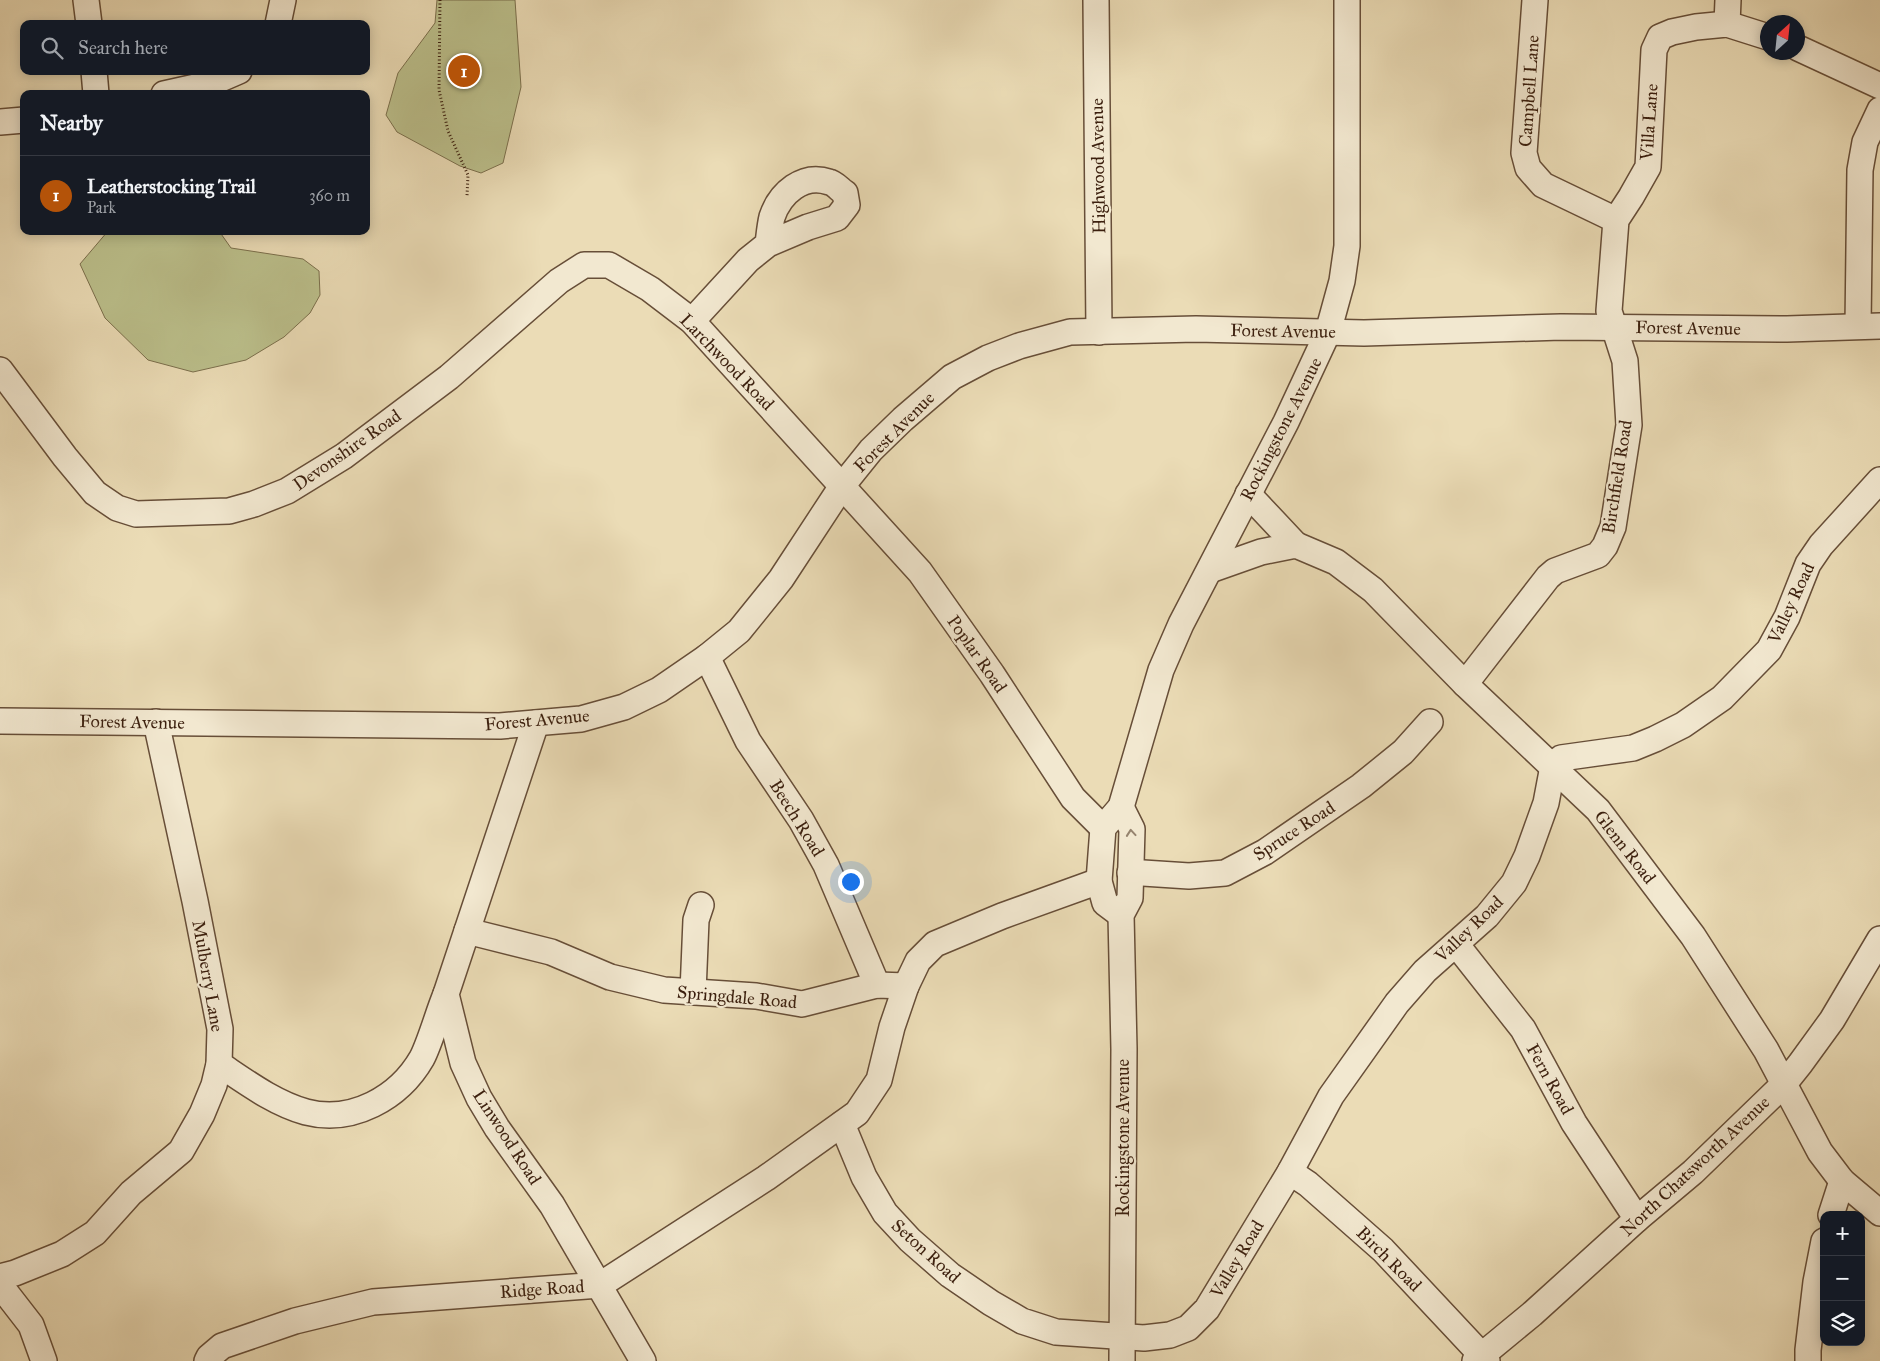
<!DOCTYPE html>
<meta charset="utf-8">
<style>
:root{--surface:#171b24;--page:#242831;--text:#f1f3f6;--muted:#9ea1a6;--line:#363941;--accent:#b45309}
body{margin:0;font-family:"IM FELL Great Primer",serif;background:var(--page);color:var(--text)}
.controls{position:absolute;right:15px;bottom:15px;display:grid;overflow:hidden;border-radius:10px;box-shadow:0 2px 12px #0003}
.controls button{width:45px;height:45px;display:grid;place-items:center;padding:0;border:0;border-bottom:1px solid var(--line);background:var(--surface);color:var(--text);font:25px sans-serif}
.compass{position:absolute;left:1760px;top:15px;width:45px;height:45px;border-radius:50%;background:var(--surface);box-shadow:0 2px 12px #0003;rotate:27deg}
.you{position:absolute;left:850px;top:881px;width:18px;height:18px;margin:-12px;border:4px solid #fff;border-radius:50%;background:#1a73e8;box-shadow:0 0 0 8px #1a73e833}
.badge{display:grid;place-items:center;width:32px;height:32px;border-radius:50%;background:var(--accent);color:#fff;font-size:16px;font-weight:700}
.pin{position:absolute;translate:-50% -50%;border:2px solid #fff;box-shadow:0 1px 5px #0006}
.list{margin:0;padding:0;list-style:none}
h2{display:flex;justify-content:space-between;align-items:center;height:65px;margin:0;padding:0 20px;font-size:21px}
h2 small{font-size:16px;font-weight:400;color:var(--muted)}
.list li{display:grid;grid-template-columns:32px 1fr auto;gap:15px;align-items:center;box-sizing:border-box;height:80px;padding:0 20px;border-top:1px solid var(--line)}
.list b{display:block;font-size:19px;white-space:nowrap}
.list p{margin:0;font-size:16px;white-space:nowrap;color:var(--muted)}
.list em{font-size:16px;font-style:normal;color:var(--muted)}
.icon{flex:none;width:28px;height:28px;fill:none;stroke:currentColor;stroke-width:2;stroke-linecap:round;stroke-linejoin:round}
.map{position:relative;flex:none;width:1880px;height:1361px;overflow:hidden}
.search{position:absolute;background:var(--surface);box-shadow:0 2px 12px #0003;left:20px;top:20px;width:350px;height:55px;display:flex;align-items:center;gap:12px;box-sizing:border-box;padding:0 18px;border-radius:10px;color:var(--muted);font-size:19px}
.panel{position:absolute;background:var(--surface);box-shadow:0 2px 12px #0003;left:20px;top:90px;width:350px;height:145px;border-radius:10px}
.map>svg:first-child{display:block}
</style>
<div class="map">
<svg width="1880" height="1361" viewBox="0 0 1880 1361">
<rect width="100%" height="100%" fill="#ebdcb6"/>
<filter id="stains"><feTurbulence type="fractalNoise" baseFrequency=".004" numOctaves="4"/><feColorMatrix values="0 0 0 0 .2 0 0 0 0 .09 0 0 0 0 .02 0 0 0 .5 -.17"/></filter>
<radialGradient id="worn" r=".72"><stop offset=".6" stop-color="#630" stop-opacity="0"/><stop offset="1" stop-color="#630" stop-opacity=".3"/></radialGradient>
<g fill="#bbbf8b" stroke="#7b6f4c">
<path d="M437,0H515L521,87L503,163L481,173L460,166L397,132L386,115L398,73L435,23Z"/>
<path d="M108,231H219L231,248L303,259L319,271L320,295L310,313L284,337L246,360L193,372L148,360L105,318L80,264Z"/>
</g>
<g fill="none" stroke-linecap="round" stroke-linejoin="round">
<defs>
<g id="minor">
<path d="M86,0L89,24"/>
<path d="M1096,0L1099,332"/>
<path d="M1535,0L1524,153L1528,168L1543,185L1616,220"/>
<path d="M278,24L283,0"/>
<path d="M1727,24L1728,0"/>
<path d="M1798,48L1880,86"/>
<path d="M94,71L96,94"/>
<path d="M164,94L209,84L239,71"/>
<path d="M0,122L24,120"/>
<path d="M692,321L748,260L768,244L808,227L837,218L847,205L845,193C840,190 835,183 829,182C803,173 780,193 772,217C770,225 769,236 768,244"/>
<path d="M1858,326L1860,170L1865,142L1880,110"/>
<path d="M0,370L65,457L95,493L117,508L136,514L229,511L254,504L287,491L344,456L449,377L559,281L584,265H609L650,289L692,321L920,572L992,674L1073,798L1103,828"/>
<path d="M1248,494L1296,545"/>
<path d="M1210,570L1261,552L1296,545L1336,562L1373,590L1465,684L1598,810L1693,936L1766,1050L1820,1152L1842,1181L1880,1213"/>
<path d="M707,657L748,741L801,820L826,865L877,985"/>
<path d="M1465,684L1548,577L1555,571L1598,555L1605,546L1613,527L1629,425L1625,361L1609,311L1616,220L1631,197L1648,167L1654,50L1660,37L1672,32L1696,27L1727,24L1768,37"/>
<path d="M0,721L500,726L581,719L624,707L659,690L707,657L739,631L781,579L842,486L871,450L903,419L952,377L988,358L1019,346L1070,332L1196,329L1364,333L1561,327L1787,329L1880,326"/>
<path d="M536,723L446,994L463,1063L479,1098L497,1128L552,1205L643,1361"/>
<path d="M1121,807L1132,829L1130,898L1121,915L1124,1049L1122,1361"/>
<path d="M1130,873H1143L1189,876L1225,873L1265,852L1361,786L1403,752L1430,722"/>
<path d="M1121,915L1105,903L1099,881L1103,828L1121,807L1161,670L1181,624L1286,422L1328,332L1342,281L1347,246V0"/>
<path d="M467,931L551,952L610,977L664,990L756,996L802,1004L877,985L906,986"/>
<path d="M1456,944L1523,1029L1574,1123L1637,1219"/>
<path d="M693,992L696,920L701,905"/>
<path d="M219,1064C246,1082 274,1103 306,1112C352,1124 399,1098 422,1058C431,1040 438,1013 446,994"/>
<path d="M842,1124L864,1177L885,1213L910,1240L950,1275L991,1303L1022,1321L1056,1332L1144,1338L1170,1335L1188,1328L1207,1309L1290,1172L1331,1096L1397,1003L1425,971L1487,916L1514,883L1527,856L1546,803L1553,766L1561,758L1633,748L1655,739L1683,725L1722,698L1769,650L1787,617L1808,564L1821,545L1880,480"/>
<path d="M1290,1172L1308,1184L1383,1250L1487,1361"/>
<path d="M1831,1215L1842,1181"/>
<path d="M0,1277L15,1273L62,1254L95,1233L131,1193L181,1151L202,1114L214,1085L219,1064L220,1029L195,901L156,722"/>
<path d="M0,1285L31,1325L44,1361"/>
<path d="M207,1361L209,1357L222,1346L295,1321L373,1302L600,1285L766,1178L857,1113L879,1080L892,1027L906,986L918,961L935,944L1002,916L1099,881"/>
<path d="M1475,1361L1532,1314L1637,1219L1693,1172L1784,1084L1800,1064L1832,1020L1880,939"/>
<path d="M1808,1361V1350L1816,1282L1824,1241"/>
</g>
</defs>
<use href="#minor" stroke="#674e38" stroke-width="28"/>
<path stroke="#3b1f0e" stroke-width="3" stroke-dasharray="1 2.5" stroke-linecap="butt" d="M440,0L439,90L448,131L468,175L467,196"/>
<use href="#minor" stroke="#f2e8d0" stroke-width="25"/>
</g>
<defs><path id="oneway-chevron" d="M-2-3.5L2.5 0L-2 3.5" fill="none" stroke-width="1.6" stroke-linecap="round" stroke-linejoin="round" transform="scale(1.25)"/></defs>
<use stroke="#96846f" href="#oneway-chevron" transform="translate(1131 833) rotate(-95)"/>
<g text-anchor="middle" stroke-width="4.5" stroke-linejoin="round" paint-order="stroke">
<g font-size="18" fill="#3b1f0e" stroke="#f2e8d0">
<text transform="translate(1529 91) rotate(-86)" y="6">Campbell Lane</text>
<text transform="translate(1649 122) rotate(-86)" y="6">Villa Lane</text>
<text transform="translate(1098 166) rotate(-91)" y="6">Highwood Avenue</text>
<text transform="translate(1688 328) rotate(1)" y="6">Forest Avenue</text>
<text transform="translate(1283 331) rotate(1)" y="6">Forest Avenue</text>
<text transform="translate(727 362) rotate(46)" y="6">Larchwood Road</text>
<text transform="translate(1281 429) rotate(-63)" y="6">Rockingstone Avenue</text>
<text transform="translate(894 432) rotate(-45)" y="6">Forest Avenue</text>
<text transform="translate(347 450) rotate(-35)" y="6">Devonshire Road</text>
<text transform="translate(1617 477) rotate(-81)" y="6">Birchfield Road</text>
<text transform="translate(1791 603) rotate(-65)" y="6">Valley Road</text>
<text transform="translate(977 654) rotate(55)" y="6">Poplar Road</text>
<text transform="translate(537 720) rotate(-5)" y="6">Forest Avenue</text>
<text transform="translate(132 722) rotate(1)" y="6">Forest Avenue</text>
<text transform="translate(797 818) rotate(58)" y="6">Beech Road</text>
<text transform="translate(1294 831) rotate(-33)" y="6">Spruce Road</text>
<text transform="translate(1625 847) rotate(52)" y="6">Glenn Road</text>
<text transform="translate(1469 929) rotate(-44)" y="6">Valley Road</text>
<text transform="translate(208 976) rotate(80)" y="6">Mulberry Lane</text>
<text transform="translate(737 997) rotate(5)" y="6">Springdale Road</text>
<text transform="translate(1550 1079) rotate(61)" y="6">Fern Road</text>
<text transform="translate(507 1137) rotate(57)" y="6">Linwood Road</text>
<text transform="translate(1123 1138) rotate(-90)" y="6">Rockingstone Avenue</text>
<text transform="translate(1695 1166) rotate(-43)" y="6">North Chatsworth Avenue</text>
<text transform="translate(926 1251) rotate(42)" y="6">Seton Road</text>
<text transform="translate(1237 1259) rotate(-59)" y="6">Valley Road</text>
<text transform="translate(1389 1259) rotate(45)" y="6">Birch Road</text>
<text transform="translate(542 1289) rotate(-4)" y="6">Ridge Road</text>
</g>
</g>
<rect width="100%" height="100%" filter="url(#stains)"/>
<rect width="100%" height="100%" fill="url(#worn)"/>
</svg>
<div class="controls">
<button>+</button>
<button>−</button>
<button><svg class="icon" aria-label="layers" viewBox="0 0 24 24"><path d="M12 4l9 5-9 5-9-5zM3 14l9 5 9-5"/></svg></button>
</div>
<svg class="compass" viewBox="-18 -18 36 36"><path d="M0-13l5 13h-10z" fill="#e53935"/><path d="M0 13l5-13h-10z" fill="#9ea1a6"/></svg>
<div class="you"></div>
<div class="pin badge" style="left:464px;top:71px">1</div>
<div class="search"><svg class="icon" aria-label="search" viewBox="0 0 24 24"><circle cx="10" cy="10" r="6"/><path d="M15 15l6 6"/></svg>Search here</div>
<section class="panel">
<h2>Nearby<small></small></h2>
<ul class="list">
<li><span class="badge">1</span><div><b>Leatherstocking Trail</b><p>Park</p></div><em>360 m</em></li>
</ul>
</section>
</div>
